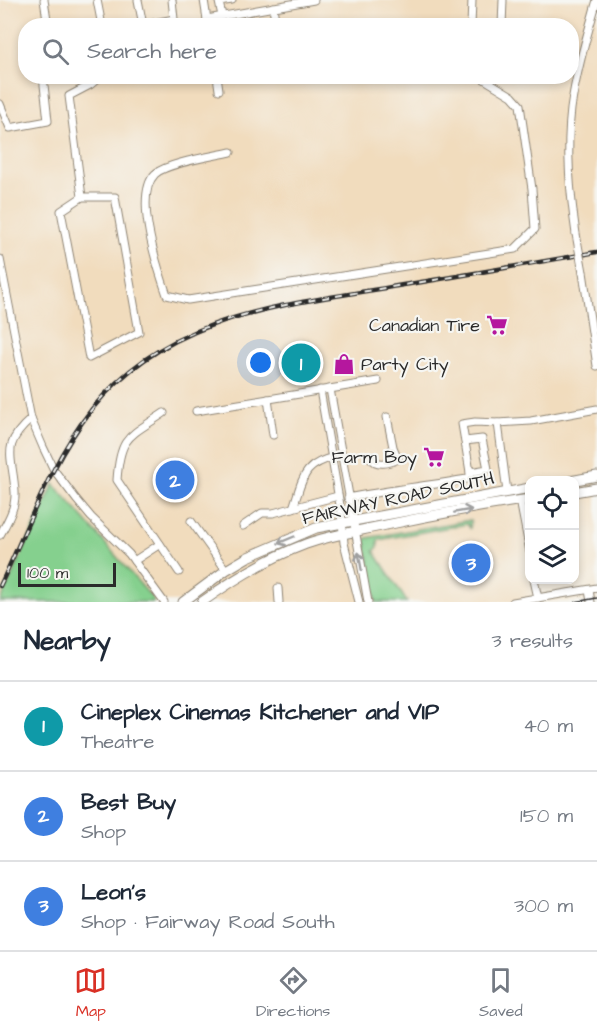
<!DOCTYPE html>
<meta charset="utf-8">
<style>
:root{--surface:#fff;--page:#f2f2f3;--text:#1f2937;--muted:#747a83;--line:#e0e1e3;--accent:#d93025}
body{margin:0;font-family:"Architects Daughter",sans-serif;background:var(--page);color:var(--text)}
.controls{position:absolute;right:18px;bottom:18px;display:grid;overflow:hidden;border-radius:12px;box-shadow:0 3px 9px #0003}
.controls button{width:54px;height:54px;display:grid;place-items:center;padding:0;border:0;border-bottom:2px solid var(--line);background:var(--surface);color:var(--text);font:30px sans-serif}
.scale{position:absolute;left:18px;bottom:15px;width:98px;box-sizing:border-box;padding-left:6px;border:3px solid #2b2b2b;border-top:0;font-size:16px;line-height:21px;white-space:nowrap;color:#2b2b2b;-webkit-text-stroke:4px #f6f6f2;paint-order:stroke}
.you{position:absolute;left:261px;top:363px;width:21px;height:21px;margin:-15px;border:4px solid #fff;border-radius:50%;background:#1a73e8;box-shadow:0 0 0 9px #1a73e833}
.badge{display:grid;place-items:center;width:39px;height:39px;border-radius:50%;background:var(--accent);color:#fff;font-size:20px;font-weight:700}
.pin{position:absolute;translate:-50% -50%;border:3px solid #fff;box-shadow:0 2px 6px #0006}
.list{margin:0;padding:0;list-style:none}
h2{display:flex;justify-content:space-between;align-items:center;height:78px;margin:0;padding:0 24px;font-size:26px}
h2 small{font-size:20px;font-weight:400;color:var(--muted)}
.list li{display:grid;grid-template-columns:39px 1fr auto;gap:18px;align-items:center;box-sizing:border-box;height:90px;padding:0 24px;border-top:2px solid var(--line)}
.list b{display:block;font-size:22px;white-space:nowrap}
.list p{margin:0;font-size:20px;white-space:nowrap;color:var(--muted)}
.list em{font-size:20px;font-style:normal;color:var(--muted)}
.icon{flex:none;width:33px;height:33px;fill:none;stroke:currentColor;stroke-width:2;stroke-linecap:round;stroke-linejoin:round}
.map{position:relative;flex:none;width:597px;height:602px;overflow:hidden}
.search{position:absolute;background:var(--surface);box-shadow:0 3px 9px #0003;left:18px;right:18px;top:18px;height:66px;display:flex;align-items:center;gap:15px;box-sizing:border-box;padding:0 21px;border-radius:24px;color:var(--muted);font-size:22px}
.sheet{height:348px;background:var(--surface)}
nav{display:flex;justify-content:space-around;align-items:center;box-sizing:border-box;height:84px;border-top:2px solid var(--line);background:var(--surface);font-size:16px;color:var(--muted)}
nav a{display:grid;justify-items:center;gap:3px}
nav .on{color:var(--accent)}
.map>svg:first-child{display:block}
</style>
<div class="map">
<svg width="597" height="602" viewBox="0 0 597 602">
<rect width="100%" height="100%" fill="#f6f6f2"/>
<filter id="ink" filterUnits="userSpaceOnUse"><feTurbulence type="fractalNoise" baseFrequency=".0167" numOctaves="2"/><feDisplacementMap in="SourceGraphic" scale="12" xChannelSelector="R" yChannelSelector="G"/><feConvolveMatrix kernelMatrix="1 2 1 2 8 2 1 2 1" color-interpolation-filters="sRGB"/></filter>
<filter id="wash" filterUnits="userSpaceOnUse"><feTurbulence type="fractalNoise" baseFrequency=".008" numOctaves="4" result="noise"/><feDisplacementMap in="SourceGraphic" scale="24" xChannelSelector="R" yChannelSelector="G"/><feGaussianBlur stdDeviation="1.35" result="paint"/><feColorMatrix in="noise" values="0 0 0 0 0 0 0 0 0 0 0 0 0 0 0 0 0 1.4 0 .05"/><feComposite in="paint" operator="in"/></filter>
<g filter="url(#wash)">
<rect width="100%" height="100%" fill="#f1dcbd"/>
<g fill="#85d08e" stroke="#587e5c" stroke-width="1.5">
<path d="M54,484L154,600L153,602H0Z"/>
<path d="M471,520L470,528L467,524L378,540V547L374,551L407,602H376L365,540L367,538Z"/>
</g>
</g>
<g filter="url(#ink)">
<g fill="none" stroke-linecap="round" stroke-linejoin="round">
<defs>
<g id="minor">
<path d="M44,0L48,26"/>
<path d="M97,0L102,26"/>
<path d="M138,0L143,25"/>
<path d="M204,0L208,26"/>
<path d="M222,16L219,2L232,0"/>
<path d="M207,19L314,0"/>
<path d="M140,26L174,19L172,0"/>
<path d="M247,26L275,20L273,7"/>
<path d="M471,26L472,0"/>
<path d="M502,26L503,0"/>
<path d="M217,76L219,90"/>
<path d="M0,104L10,128L48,121L43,76"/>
<path d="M231,152C214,156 166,163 155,174C133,196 158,269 167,295L188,300L515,249L535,229L532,189L520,105L512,96L479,76"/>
<path d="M82,197H115L139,332L89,358L61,211L82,197L69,96L90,85L101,76"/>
<path d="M576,234C570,192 566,151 571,109C576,72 587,36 597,0"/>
<path d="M0,259L31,419L43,447L54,470L76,499L91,517L129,554L164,602"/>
<path d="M583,272L597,366"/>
<path d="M330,389L368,602"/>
<path d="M320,390L341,511L344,543L359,602"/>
<path d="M268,399L273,435"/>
<path d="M196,411L378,381"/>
<path d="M164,413C129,437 120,435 117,480L179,572"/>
<path d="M465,441L482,439L488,469L470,472"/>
<path d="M370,457C376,467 390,463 398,459L393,447L387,417"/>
<path d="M507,492L498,423L531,421L597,409"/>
<path d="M348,498C387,490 427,486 467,479L470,476V472L462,424L475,422L498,423"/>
<path d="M520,500L530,552"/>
<path d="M293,508C303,479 302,464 335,457"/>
<path d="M191,521L226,570"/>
<path d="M243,526L262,513H273L338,496"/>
<path d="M0,535C7,522 16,508 15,492C13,456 0,446 31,419"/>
<path d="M134,561L160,544"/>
<path d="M534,580L538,598"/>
<path d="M278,588L279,602"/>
<path d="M589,590L591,602"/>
<path d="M513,602L597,588"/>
</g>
<g id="major">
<path d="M570,481L597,476"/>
<path d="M574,492L597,488"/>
<path d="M183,602L226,570L248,557L316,528L530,488"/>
<path d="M202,602C234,579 268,558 306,544C331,535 359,531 386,525C433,515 481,506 530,499"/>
</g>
</defs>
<use href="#minor" stroke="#8e8474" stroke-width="9"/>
<use href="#major" stroke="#8e8474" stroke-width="11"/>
<use href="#minor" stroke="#fff" stroke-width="7"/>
<use href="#major" stroke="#fff" stroke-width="9"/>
<path stroke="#2b2b2b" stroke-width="1.5" d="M575,602L597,598"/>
<defs>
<path id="rail" d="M0,586C28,527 51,461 92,409C168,314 280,306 391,287C460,276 528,264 597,252"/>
</defs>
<use href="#rail" stroke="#2b2b2b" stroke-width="4.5"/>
<use href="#rail" stroke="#f6f6f2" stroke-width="2" stroke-dasharray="7" stroke-linecap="butt"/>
<defs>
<path id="minor-bridge" d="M576,234L583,272"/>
</defs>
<use href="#minor-bridge" stroke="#8e8474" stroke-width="9" stroke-linecap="butt"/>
<use href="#minor-bridge" stroke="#fff" stroke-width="7"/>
</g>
<defs><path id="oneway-shaft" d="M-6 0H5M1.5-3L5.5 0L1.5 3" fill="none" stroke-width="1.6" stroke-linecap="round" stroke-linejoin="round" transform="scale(1.5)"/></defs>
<g stroke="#a0a0a0">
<use href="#oneway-shaft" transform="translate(463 511) rotate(-10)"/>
<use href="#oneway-shaft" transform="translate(286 540) rotate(157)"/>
<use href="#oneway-shaft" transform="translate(360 561) rotate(-100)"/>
</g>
</g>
<defs>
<symbol id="supermarket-bare" viewBox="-9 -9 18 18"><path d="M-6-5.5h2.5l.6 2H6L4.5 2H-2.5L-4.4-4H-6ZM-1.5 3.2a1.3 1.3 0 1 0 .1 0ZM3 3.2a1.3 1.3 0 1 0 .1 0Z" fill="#b5179e" stroke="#f6f6f2" stroke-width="2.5" paint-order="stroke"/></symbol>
<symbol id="shop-bare" viewBox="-9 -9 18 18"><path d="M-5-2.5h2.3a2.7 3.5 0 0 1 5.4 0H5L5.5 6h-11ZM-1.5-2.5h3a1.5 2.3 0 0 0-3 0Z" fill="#b5179e" stroke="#f6f6f2" stroke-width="2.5" paint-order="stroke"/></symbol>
</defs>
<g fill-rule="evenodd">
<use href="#supermarket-bare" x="482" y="310" width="30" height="30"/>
<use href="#shop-bare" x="329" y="349" width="30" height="30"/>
<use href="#supermarket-bare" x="419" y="442" width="30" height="30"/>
</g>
<g text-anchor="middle" stroke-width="4.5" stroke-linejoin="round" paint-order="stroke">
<g font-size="18" fill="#2b2b2b" stroke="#f6f6f2" text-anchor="end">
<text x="480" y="331">Canadian Tire</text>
<text x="361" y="370" text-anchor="start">Party City</text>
<text x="417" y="463">Farm Boy</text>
</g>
<g font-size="18" fill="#2b2b2b" stroke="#f6f6f2">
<text transform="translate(398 498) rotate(-12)" y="6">FAIRWAY ROAD SOUTH</text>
</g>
</g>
</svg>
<div class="controls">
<button><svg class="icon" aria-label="locate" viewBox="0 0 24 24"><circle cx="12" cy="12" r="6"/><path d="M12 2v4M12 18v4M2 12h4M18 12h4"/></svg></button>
<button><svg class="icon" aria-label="layers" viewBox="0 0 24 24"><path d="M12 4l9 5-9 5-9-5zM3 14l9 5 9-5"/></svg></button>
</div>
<div class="scale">100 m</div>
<div class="you"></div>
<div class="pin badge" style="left:301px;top:363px;background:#0f9aa8">1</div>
<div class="pin badge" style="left:175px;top:480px;background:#3f7fe0">2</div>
<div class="pin badge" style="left:471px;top:563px;background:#3f7fe0">3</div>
<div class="search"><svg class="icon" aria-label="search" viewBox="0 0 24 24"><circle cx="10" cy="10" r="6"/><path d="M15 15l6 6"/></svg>Search here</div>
</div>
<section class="sheet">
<h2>Nearby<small>3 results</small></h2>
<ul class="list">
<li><span class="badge" style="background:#0f9aa8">1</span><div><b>Cineplex Cinemas Kitchener and VIP</b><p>Theatre</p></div><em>40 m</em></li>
<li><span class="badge" style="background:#3f7fe0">2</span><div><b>Best Buy</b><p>Shop</p></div><em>150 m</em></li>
<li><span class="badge" style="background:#3f7fe0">3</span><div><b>Leon's</b><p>Shop · Fairway Road South</p></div><em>300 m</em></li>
</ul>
</section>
<nav>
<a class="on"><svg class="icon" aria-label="map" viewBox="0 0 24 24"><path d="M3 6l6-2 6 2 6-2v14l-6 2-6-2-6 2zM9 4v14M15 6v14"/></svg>Map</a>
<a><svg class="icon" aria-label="directions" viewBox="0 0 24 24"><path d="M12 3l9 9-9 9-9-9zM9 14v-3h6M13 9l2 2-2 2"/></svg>Directions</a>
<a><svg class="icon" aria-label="saved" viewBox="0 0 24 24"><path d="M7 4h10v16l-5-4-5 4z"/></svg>Saved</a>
</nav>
